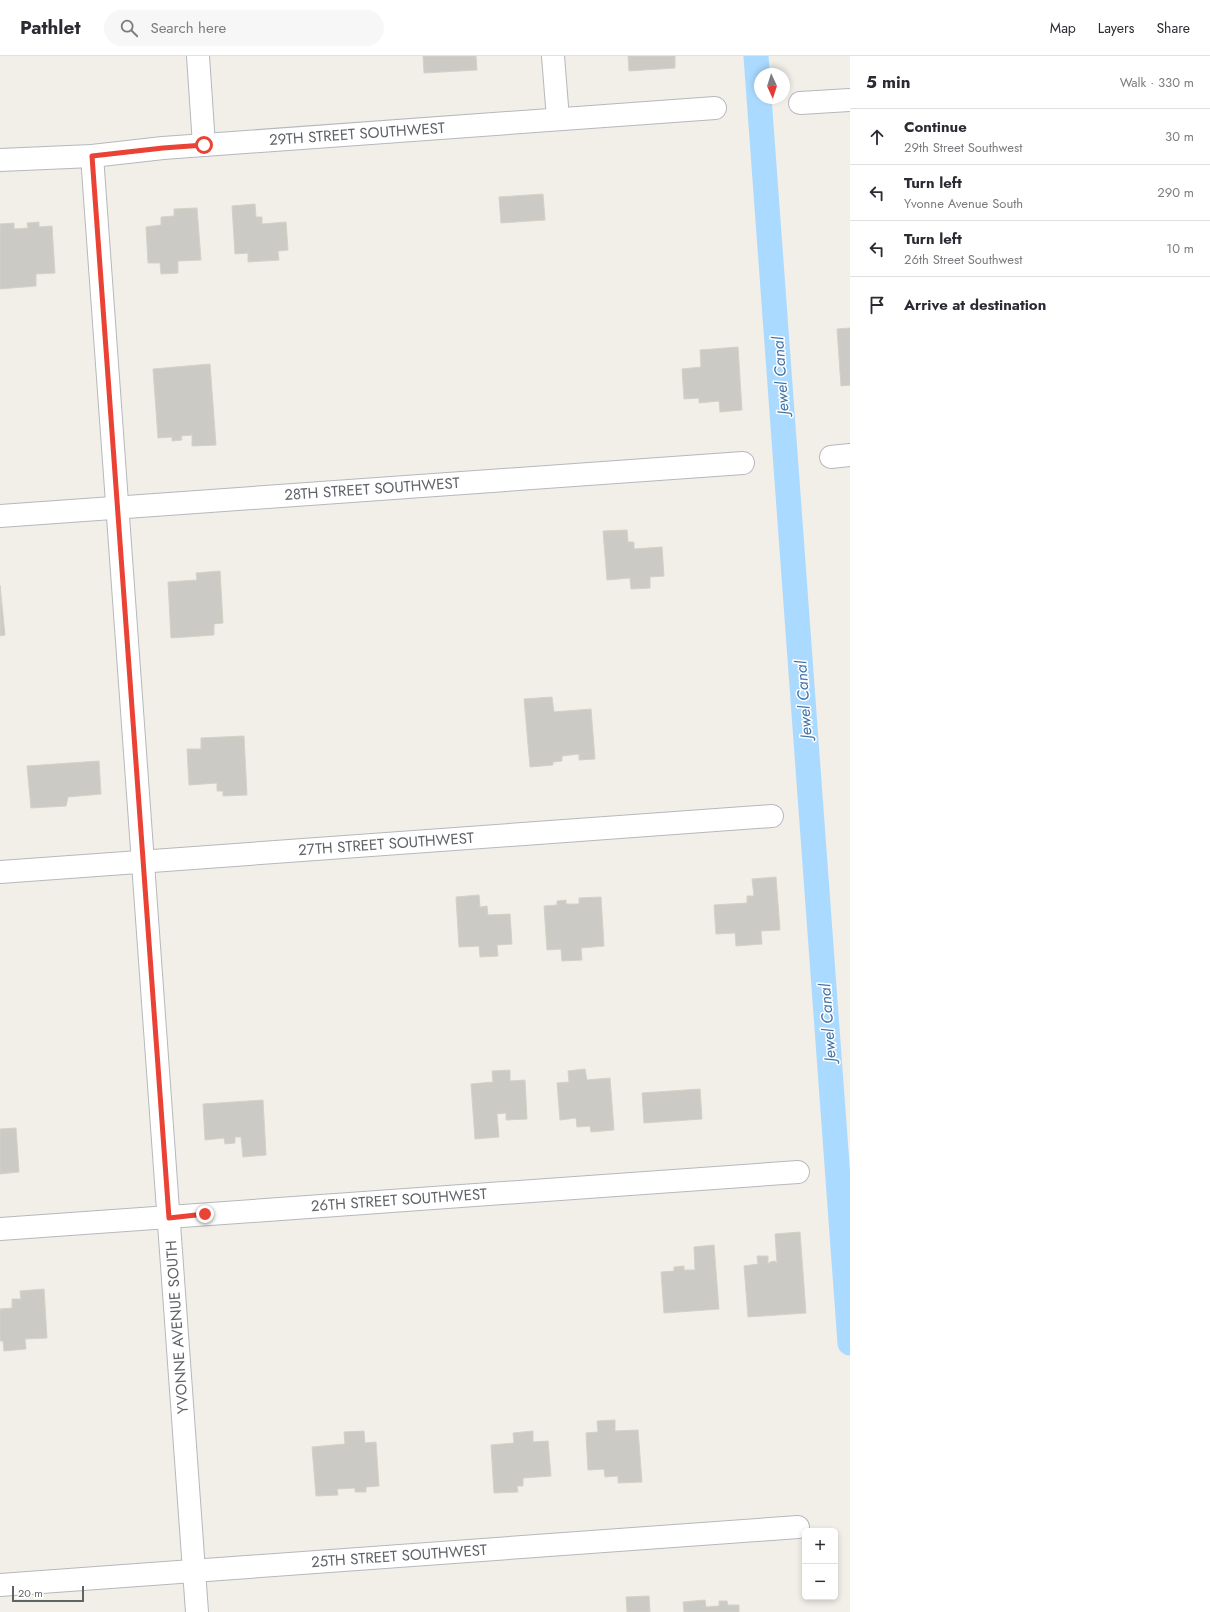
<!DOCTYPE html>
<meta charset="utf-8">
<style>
:root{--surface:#fff;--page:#f7f7f7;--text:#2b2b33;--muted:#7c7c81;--line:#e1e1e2}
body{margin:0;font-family:Jost,sans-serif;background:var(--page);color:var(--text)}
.controls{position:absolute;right:12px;bottom:12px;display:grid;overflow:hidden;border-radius:6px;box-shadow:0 2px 6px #0003}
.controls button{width:36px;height:36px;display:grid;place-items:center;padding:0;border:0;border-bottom:1px solid var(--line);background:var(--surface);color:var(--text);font:20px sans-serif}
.compass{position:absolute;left:754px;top:12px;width:36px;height:36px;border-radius:50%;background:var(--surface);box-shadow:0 2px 6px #0003;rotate:176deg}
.scale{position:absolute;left:12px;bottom:10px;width:72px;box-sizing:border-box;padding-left:4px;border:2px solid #5f6368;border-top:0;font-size:11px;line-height:14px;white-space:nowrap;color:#5f6368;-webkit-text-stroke:3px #fff;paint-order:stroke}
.stop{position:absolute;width:12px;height:12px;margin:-9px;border:3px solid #ea4335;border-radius:50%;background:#fff}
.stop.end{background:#ea4335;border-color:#fff;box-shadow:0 1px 4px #0008}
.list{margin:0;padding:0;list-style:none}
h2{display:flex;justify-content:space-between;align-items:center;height:52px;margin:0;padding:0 16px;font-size:17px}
h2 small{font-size:13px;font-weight:400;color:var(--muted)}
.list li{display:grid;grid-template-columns:26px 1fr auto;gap:12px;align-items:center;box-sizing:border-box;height:56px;padding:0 16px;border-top:1px solid var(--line)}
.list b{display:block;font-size:15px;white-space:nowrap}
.list p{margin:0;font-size:13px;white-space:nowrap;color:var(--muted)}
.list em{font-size:13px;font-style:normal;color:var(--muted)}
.icon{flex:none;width:22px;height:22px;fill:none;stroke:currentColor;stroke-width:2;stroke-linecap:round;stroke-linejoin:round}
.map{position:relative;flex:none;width:850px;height:1556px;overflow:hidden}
header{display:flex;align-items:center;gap:24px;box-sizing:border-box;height:56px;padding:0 20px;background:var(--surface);border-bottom:1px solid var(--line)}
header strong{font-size:19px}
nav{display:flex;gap:22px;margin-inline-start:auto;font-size:14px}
.search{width:280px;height:36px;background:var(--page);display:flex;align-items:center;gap:10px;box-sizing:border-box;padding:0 14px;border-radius:22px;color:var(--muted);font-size:15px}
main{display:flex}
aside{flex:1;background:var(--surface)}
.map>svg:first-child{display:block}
</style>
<header>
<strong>Pathlet</strong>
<div class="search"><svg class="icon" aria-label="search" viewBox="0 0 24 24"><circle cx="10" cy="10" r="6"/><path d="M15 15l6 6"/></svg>Search here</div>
<nav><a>Map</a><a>Layers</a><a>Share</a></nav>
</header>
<main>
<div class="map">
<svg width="850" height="1556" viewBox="0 0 850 1556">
<rect width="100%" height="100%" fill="#f1efe8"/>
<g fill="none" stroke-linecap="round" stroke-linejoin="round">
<path stroke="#aadaff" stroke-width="25" d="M756,0L850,1287"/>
</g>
<g fill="#cccac5" stroke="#d6d1c6">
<path d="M423,0H476L477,14L424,17Z"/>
<path d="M628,0H675V12L629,15Z"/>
<path d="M543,138L545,164L501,167L499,141Z"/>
<path d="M255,148L256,161H262V168L286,166L288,194L278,195L279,204L248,206V197L235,198L232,150Z"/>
<path d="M197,152L201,204L178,205V217L161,218L160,207H148L146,171L161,169V161L174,160V153Z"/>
<path d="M39,166V171L52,170L55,217L36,218V230L0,233V168L14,167V173L28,172L27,167Z"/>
<path d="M850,272V329L841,330L837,273Z"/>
<path d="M738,291L742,354L720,356L719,345L699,347V342L684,343L682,313L701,311L700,294Z"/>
<path d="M210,308L216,389L192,390V379L181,380L182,384L172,385V381L158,382L153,313Z"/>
<path d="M627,474L628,486H634V493L662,491L664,520L650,521V532L631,533L630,522L607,524L603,475Z"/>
<path d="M220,515L223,567L214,568V579L171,582L168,526L197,524L196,517Z"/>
<path d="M0,529L5,579L0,580Z"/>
<path d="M552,641L554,656L591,653L595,703L579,704V698L562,700V705L553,706V709L530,711L524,643Z"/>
<path d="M244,680L247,739L223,740V735H217V727L189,729L187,693H201V682Z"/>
<path d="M99,705L101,738L68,741L66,750L31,752L27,710Z"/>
<path d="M776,821L780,874L761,875L762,888L736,890L735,877L716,878L714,849L747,847V840H754L752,823Z"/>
<path d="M479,839L480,851L487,850L488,859L510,858L512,888L497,889L498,900L480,901L479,890L459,891L456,841Z"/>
<path d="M601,841L604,890L581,892L582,904L562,905L561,893L547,894L544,850L557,849V845L566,844V848H579V842Z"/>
<path d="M585,1013L587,1024L610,1022L614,1074L591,1076L590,1070L577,1071L576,1062L560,1064L557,1027L569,1026L568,1015Z"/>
<path d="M510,1014V1025L525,1024L527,1063L506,1064V1057L497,1058L499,1081L475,1083L471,1028L493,1026L492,1015Z"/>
<path d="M700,1033L702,1063L644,1067L642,1037Z"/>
<path d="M263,1044L266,1099L243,1101L241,1081H235V1087L225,1088L224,1082L205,1084L203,1048Z"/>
<path d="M16,1072L19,1116L0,1118V1073Z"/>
<path d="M800,1176L806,1257L748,1261L744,1210L758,1208L757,1200H768V1208L770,1206L775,1205L777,1207L775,1178Z"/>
<path d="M714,1189L719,1253L664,1257L661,1216L674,1215V1211L684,1210V1214H695L694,1191Z"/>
<path d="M44,1233L47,1282L25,1283L26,1293L4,1295L3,1285H0V1253L12,1252V1243H21L20,1235Z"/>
<path d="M615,1364V1375L638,1374L642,1426L618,1427V1420L605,1421L604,1413L588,1414L586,1377L598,1376L597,1365Z"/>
<path d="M364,1375L365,1387L376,1386L379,1430L366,1431V1436H355V1432L337,1433L338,1439L316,1440L312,1391L345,1388L344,1376Z"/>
<path d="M533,1375V1386L548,1385L551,1420L523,1422V1430H517L518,1436L494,1437L491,1389L514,1387L513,1377Z"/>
<path d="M649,1540L650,1556H627L626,1541Z"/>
<path d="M705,1544L706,1551L719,1550V1545H727L728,1549H739V1556H684L683,1546Z"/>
</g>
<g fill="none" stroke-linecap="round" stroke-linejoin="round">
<defs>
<g id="minor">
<path d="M198,0L204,89"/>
<path d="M553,0L558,63"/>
<path d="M800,47L850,44"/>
<path d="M92,100L197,1556"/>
<path d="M0,104L92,100L163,92L715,52"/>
<path d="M831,401L850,399"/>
<path d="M0,460L743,407"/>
<path d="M0,816L772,760"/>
<path d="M0,1173L798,1116"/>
<path d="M0,1529L798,1471"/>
</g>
</defs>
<use href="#minor" stroke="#b5b8bc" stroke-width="24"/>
<use href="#minor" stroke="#fff" stroke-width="22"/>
</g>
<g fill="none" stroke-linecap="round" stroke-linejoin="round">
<path stroke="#ea4335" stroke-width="5" d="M204,89L163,92L92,100L169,1162L205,1158"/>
</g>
<g text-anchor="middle" stroke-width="3" stroke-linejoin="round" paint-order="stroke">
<g font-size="15" fill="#5f6368" stroke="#fff">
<text transform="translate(357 78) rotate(-4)" y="5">29TH STREET SOUTHWEST</text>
<text transform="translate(372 433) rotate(-4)" y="5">28TH STREET SOUTHWEST</text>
<text transform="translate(386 788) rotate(-4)" y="5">27TH STREET SOUTHWEST</text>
<text transform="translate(399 1144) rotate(-4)" y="5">26TH STREET SOUTHWEST</text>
<text transform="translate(177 1271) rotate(-94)" y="5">YVONNE AVENUE SOUTH</text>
<text transform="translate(399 1500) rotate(-4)" y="5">25TH STREET SOUTHWEST</text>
</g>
<g font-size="16" font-style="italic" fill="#4174aa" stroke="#fff">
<text transform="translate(780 320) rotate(-94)" y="6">Jewel Canal</text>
<text transform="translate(803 644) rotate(-94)" y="6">Jewel Canal</text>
<text transform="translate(827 967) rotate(-94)" y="6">Jewel Canal</text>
</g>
</g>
</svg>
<div class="controls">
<button>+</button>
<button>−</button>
</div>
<svg class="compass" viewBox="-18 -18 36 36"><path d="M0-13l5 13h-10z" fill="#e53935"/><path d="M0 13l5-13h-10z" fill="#7c7c81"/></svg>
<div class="scale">20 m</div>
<div class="stop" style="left:204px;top:89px"></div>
<div class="stop end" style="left:205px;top:1158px"></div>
</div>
<aside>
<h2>5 min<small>Walk · 330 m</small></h2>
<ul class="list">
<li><svg class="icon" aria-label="ahead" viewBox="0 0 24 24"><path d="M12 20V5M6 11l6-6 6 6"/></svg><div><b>Continue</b><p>29th Street Southwest</p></div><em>30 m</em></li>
<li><svg class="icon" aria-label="left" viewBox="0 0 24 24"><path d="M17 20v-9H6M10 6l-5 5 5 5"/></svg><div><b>Turn left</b><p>Yvonne Avenue South</p></div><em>290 m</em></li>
<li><svg class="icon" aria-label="left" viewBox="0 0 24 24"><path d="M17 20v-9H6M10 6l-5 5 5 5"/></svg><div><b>Turn left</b><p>26th Street Southwest</p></div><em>10 m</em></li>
<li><svg class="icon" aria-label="arrive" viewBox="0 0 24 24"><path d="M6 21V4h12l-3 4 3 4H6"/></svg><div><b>Arrive at destination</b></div></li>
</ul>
</aside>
</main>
